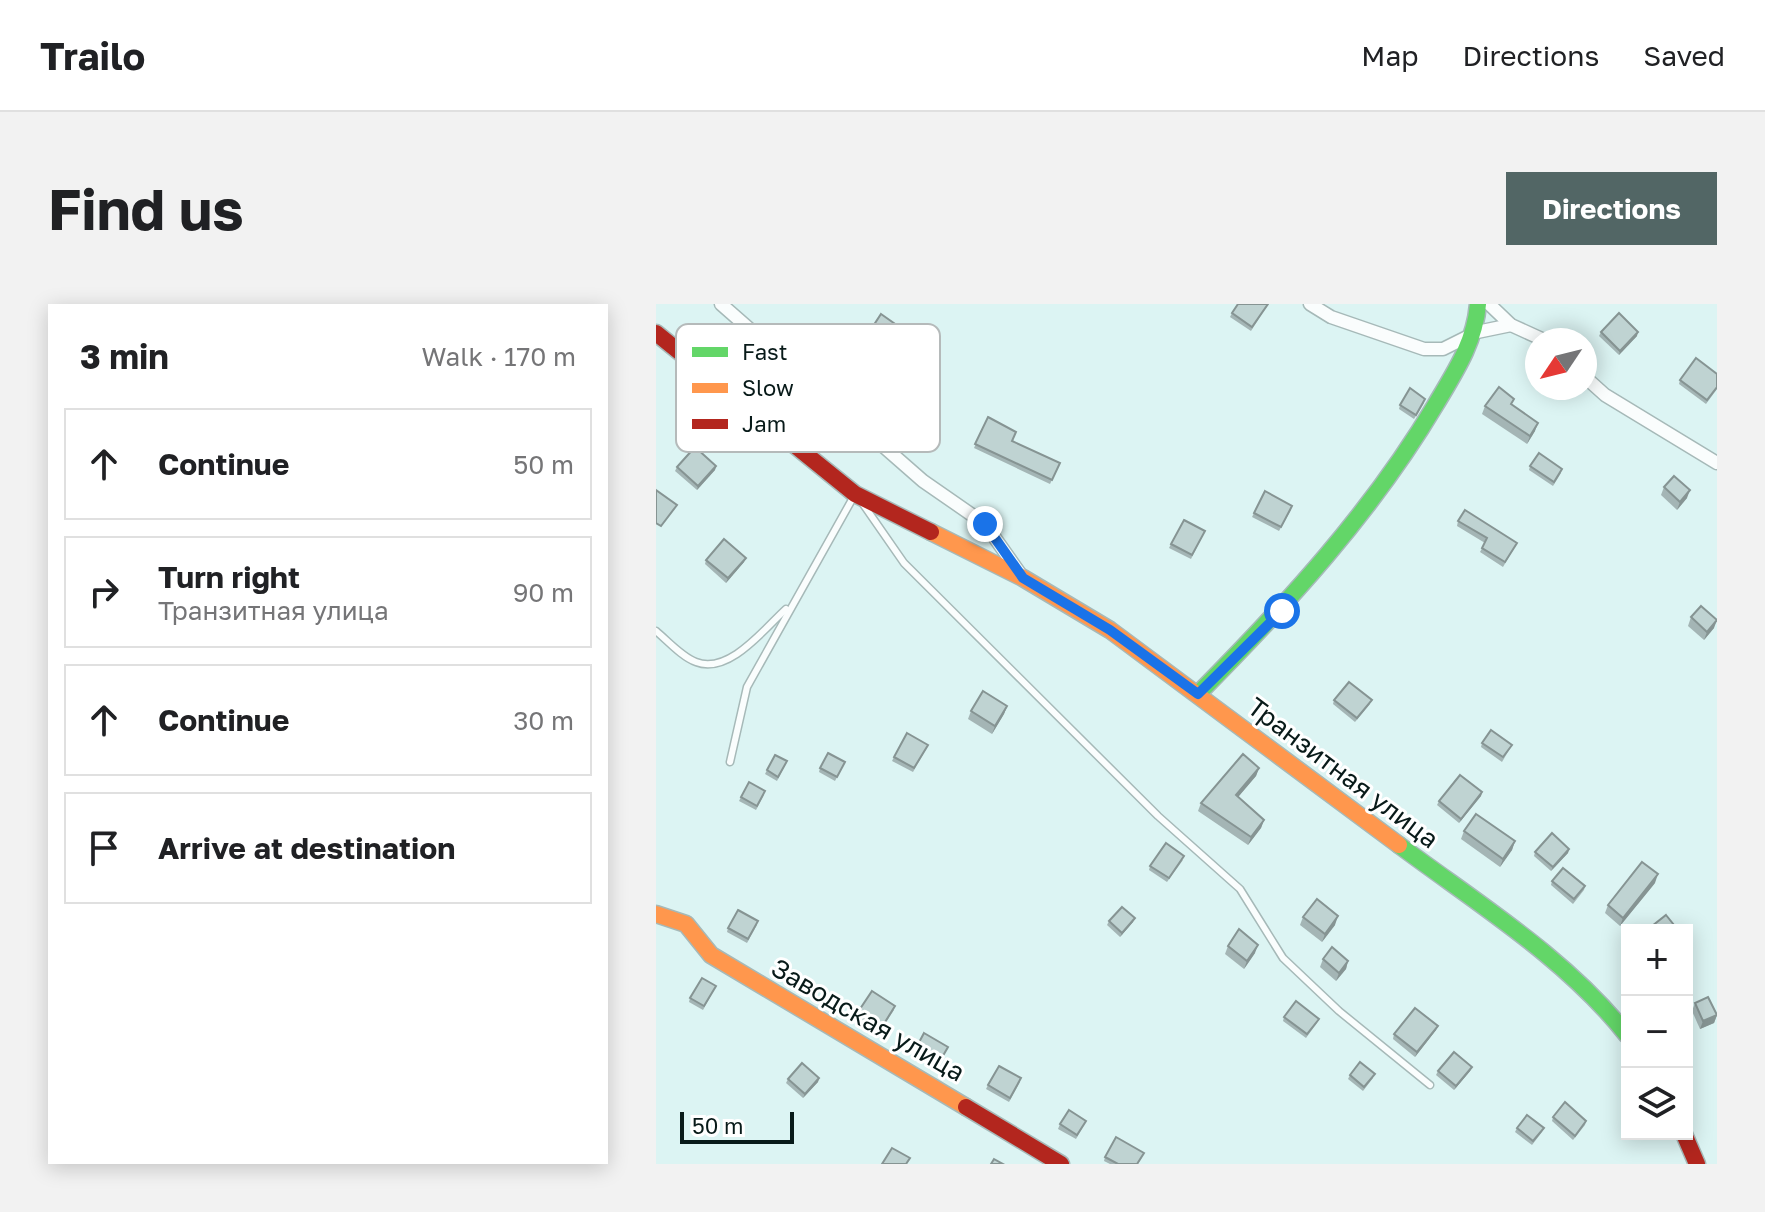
<!DOCTYPE html>
<meta charset="utf-8">
<style>
:root{--surface:#fff;--page:#f2f2f2;--text:#202124;--muted:#757577;--line:#e0e0e0;--accent:#526665}
body{margin:0;font-family:"Golos Text",sans-serif;background:var(--page);color:var(--text)}
.controls{position:absolute;right:24px;bottom:24px;display:grid;overflow:hidden;border-radius:0px;box-shadow:0 4px 20px #0003}
.controls button{width:72px;height:72px;display:grid;place-items:center;padding:0;border:0;border-bottom:2px solid var(--line);background:var(--surface);color:var(--text);font:40px sans-serif}
.compass{position:absolute;left:869px;top:24px;width:72px;height:72px;border-radius:50%;background:var(--surface);box-shadow:0 4px 20px #0003;rotate:235deg}
.scale{position:absolute;left:24px;bottom:20px;width:114px;box-sizing:border-box;padding-left:8px;border:4px solid #081a19;border-top:0;font-size:22px;line-height:28px;white-space:nowrap;color:#081a19;-webkit-text-stroke:6px #fff;paint-order:stroke}
.stop{position:absolute;width:24px;height:24px;margin:-18px;border:6px solid #1a73e8;border-radius:50%;background:#fff}
.stop.end{background:#1a73e8;border-color:#fff;box-shadow:0 2px 8px #0008}
.list{margin:0;padding:0;list-style:none}
h2{display:flex;justify-content:space-between;align-items:center;height:104px;margin:0;padding:0 32px;font-size:34px}
h2 small{font-size:26px;font-weight:400;color:var(--muted)}
.list li{display:grid;grid-template-columns:52px 1fr auto;gap:24px;align-items:center;box-sizing:border-box;height:112px;margin:0 16px 16px;padding:0 16px;border:2px solid var(--line);border-radius:0px}
.list b{display:block;font-size:30px;white-space:nowrap}
.list p{margin:0;font-size:26px;white-space:nowrap;color:var(--muted)}
.list em{font-size:26px;font-style:normal;color:var(--muted)}
.icon{flex:none;width:44px;height:44px;fill:none;stroke:currentColor;stroke-width:2;stroke-linecap:round;stroke-linejoin:round}
.map{position:relative;flex:none;width:1061px;height:860px;overflow:hidden;border-radius:0px}
header{display:flex;align-items:center;gap:48px;box-sizing:border-box;height:112px;padding:0 40px;background:var(--surface);border-bottom:2px solid var(--line)}
header strong{font-size:38px}
nav{display:flex;gap:44px;margin-inline-start:auto;font-size:28px}
.intro{display:flex;align-items:center;justify-content:space-between;box-sizing:border-box;height:192px;padding:0 48px}
h1{margin:0;font-size:56px}
.button{padding:20px 36px;border-radius:0px;background:var(--accent);color:#fff;font-size:28px;font-weight:700}
main{display:flex;gap:48px;padding:0 48px}
aside{flex:1;background:var(--surface);border-radius:0px;box-shadow:0 4px 20px #0003}
.map>svg:first-child{display:block}
</style>
<header>
<strong>Trailo</strong>
<nav><a>Map</a><a>Directions</a><a>Saved</a></nav>
</header>
<div class="intro"><h1>Find us</h1><a class="button">Directions</a></div>
<main>
<aside>
<h2>3 min<small>Walk · 170 m</small></h2>
<ul class="list">
<li><svg class="icon" aria-label="ahead" viewBox="0 0 24 24"><path d="M12 20V5M6 11l6-6 6 6"/></svg><div><b>Continue</b></div><em>50 m</em></li>
<li><svg class="icon" aria-label="right" viewBox="0 0 24 24"><path d="M7 20v-9h11M14 6l5 5-5 5"/></svg><div><b>Turn right</b><p>Транзитная улица</p></div><em>90 m</em></li>
<li><svg class="icon" aria-label="ahead" viewBox="0 0 24 24"><path d="M12 20V5M6 11l6-6 6 6"/></svg><div><b>Continue</b></div><em>30 m</em></li>
<li><svg class="icon" aria-label="arrive" viewBox="0 0 24 24"><path d="M6 21V4h12l-3 4 3 4H6"/></svg><div><b>Arrive at destination</b></div></li>
</ul>
</aside>
<div class="map">
<svg width="1061" height="860" viewBox="0 0 1061 860">
<rect width="100%" height="100%" fill="#dcf4f3"/>
<g fill="none" stroke-linecap="round" stroke-linejoin="round">
<defs>
<g id="lane">
<path d="M207,200L248,259L502,512L584,585L627,654L683,707L774,781"/>
<path d="M0,327C12,337 26,353 40,358C73,371 109,324 130,305"/>
<path d="M74,458L91,383L198,192"/>
</g>
<g id="street">
<path d="M65,0L267,177L329,220L365,271"/>
<path d="M654,0L675,13L768,45H787L821,28L855,21"/>
<path d="M833,0L855,21L888,36"/>
<path d="M929,73L949,91L1061,159"/>
</g>
<g id="fast">
<path d="M542,390C630,301 716,208 780,100C799,68 819,38 822,0"/>
<path d="M743,541C822,600 910,654 971,731"/>
</g>
<g id="slow">
<path d="M275,228L367,274L454,326L743,541"/>
<path d="M0,610L30,620L55,651L310,803"/>
</g>
<g id="jam">
<path d="M0,29L199,190L275,228"/>
<path d="M310,803L405,860"/>
<path d="M1028,830L1041,860"/>
</g>
</defs>
<use href="#lane" stroke="#a6b9b8" stroke-width="9"/>
<use href="#street" stroke="#a6b9b8" stroke-width="15"/>
<use href="#fast" stroke="#a6b9b8" stroke-width="19"/>
<use href="#slow" stroke="#a6b9b8" stroke-width="19"/>
<use href="#jam" stroke="#a6b9b8" stroke-width="19"/>
<use href="#lane" stroke="#fafdfd" stroke-width="6"/>
<use href="#street" stroke="#fafdfd" stroke-width="12"/>
<use href="#fast" stroke="#63d668" stroke-width="16"/>
<use href="#slow" stroke="#ff974d" stroke-width="16"/>
<use href="#jam" stroke="#b3261e" stroke-width="16"/>
</g>
<g fill="#a4b5b5">
<path d="M612,0L595,27L574,13L576,9Z"/>
<path d="M242,22L239,30L225,53L207,41L210,33Z"/>
<path d="M945,28L981,32L963,51L943,32Z"/>
<path d="M881,59V75L875,70Z"/>
<path d="M1061,70V85L1050,100L1023,80L1024,76Z"/>
<path d="M768,99L758,115L743,105L744,101Z"/>
<path d="M856,101L879,127L871,140L826,110L829,102Z"/>
<path d="M332,113L356,137L404,159L394,180L318,144Z"/>
<path d="M60,162L59,166L41,186L19,167L21,163Z"/>
<path d="M874,162L905,169L897,182L873,166Z"/>
<path d="M1008,183L1031,194L1021,206L1005,191Z"/>
<path d="M635,206L623,227L596,213L598,209Z"/>
<path d="M802,217L861,239L847,263L824,248L829,239L801,222Z"/>
<path d="M549,227L535,255L513,244L515,240Z"/>
<path d="M50,256L88,258L70,279L49,260Z"/>
<path d="M1035,313L1058,324L1048,336L1032,322Z"/>
<path d="M678,396L714,400L699,418L677,400Z"/>
<path d="M351,402L348,410L336,430L312,415L315,407Z"/>
<path d="M826,439L856,441L846,458L825,443Z"/>
<path d="M270,445L257,468L236,457L238,453Z"/>
<path d="M189,458L179,477L163,468L164,464Z"/>
<path d="M129,461L121,477L109,470L111,466Z"/>
<path d="M603,464L600,472L582,493L608,516L605,524L592,541L542,507L545,499Z"/>
<path d="M826,488L825,492L803,519L781,501L783,497Z"/>
<path d="M108,491L100,506L83,497L85,493Z"/>
<path d="M808,527L859,537L856,546L844,563L805,535Z"/>
<path d="M913,545L912,549L895,567L878,552L879,548Z"/>
<path d="M527,556L511,578L493,566L494,562Z"/>
<path d="M896,577L929,582L928,586L917,600L895,581Z"/>
<path d="M999,579L964,622L949,609L952,601Z"/>
<path d="M647,613L679,621L666,638L644,621Z"/>
<path d="M453,617L477,618L464,633L451,621Z"/>
<path d="M101,621L91,639L71,628L72,624Z"/>
<path d="M572,642L599,649L588,665L569,650Z"/>
<path d="M667,655L692,657L690,665L680,677L664,663Z"/>
<path d="M58,686L47,706L33,698L34,694Z"/>
<path d="M1039,699L1061,711L1058,719L1044,725L1036,707Z"/>
<path d="M238,706L224,727L201,712L202,708Z"/>
<path d="M628,713L663,715L661,719L650,734L627,717Z"/>
<path d="M780,726L759,753L737,735L738,730Z"/>
<path d="M292,743L282,762L259,748L260,744Z"/>
<path d="M816,763L814,767L798,786L780,771L782,767Z"/>
<path d="M694,771L717,774L707,787L692,775Z"/>
<path d="M163,774L162,778L147,794L130,779L132,775Z"/>
<path d="M364,778L353,798L330,785L332,781Z"/>
<path d="M897,813L930,817L929,821L917,836L896,817Z"/>
<path d="M430,817L420,835L402,825L404,820Z"/>
<path d="M861,824H888L886,828L876,841L859,828Z"/>
<path d="M449,853H486L482,860H454L448,857Z"/>
</g>
<g fill="#869493">
<path d="M242,22L239,30L225,53L228,45Z"/>
<path d="M982,28L981,32L963,51L964,47Z"/>
<path d="M882,119L879,127L871,140L874,132Z"/>
<path d="M60,162L59,166L41,186L42,182Z"/>
<path d="M1034,186L1031,194L1021,206L1024,198Z"/>
<path d="M90,254L88,258L70,279L72,274Z"/>
<path d="M1061,316L1058,324L1048,336L1051,328Z"/>
<path d="M351,402L348,410L336,430L339,422Z"/>
<path d="M603,464L600,472L577,499L580,491Z"/>
<path d="M826,488L825,492L803,519L805,515Z"/>
<path d="M608,516L605,524L592,541L595,533Z"/>
<path d="M859,537L856,546L844,563L847,555Z"/>
<path d="M913,545L912,549L895,567L897,563Z"/>
<path d="M1002,570L999,579L964,622L967,614Z"/>
<path d="M682,612L679,621L666,638L669,630Z"/>
<path d="M479,614L477,618L464,633L466,629Z"/>
<path d="M602,641L599,649L588,665L591,657Z"/>
<path d="M692,657L690,665L680,677L683,669Z"/>
<path d="M1061,711L1058,719L1044,725L1047,717Z"/>
<path d="M782,722L780,726L759,753L761,748Z"/>
<path d="M816,763L814,767L798,786L800,782Z"/>
<path d="M163,774L162,778L147,794L149,790Z"/>
</g>
<g fill="#bfd3d2" stroke="#869493" stroke-width="2">
<path d="M582,0H612L596,23L576,9Z"/>
<path d="M963,9L982,28L964,47L945,28Z"/>
<path d="M225,10L242,22L228,45L210,33Z"/>
<path d="M1040,54L1061,70V83L1051,96L1024,76Z"/>
<path d="M843,83L858,95L855,100L882,119L874,132L829,102Z"/>
<path d="M754,84L769,95L760,111L744,101Z"/>
<path d="M332,113L360,128L356,137L404,159L396,176L319,140Z"/>
<path d="M39,143L60,162L42,182L21,163Z"/>
<path d="M883,149L906,165L898,178L874,162Z"/>
<path d="M1018,172L1034,186L1024,198L1008,183Z"/>
<path d="M0,186L21,201L5,222L0,219Z"/>
<path d="M609,187L636,202L625,223L598,209Z"/>
<path d="M809,206L861,239L849,258L826,244L831,234L802,217Z"/>
<path d="M528,216L549,227L536,251L515,240Z"/>
<path d="M68,235L90,254L72,274L50,256Z"/>
<path d="M1045,302L1061,316L1051,328L1035,313Z"/>
<path d="M693,378L716,396L701,414L678,396Z"/>
<path d="M327,387L351,402L339,422L315,407Z"/>
<path d="M835,426L856,441L847,453L826,439Z"/>
<path d="M251,429L272,441L258,464L238,453Z"/>
<path d="M172,449L189,458L181,473L164,464Z"/>
<path d="M587,450L603,464L580,491L608,516L595,533L545,499Z"/>
<path d="M119,451L131,457L122,473L111,466Z"/>
<path d="M804,471L826,488L805,515L783,497Z"/>
<path d="M93,478L109,487L101,502L85,493Z"/>
<path d="M820,510L859,537L847,555L808,527Z"/>
<path d="M896,529L913,545L897,563L879,548Z"/>
<path d="M510,539L528,552L513,574L494,562Z"/>
<path d="M986,558L1002,570L967,614L952,601Z"/>
<path d="M907,564L929,582L918,595L896,577Z"/>
<path d="M661,595L682,612L669,630L647,613Z"/>
<path d="M466,603L479,614L466,629L453,617Z"/>
<path d="M82,606L102,617L92,635L72,624Z"/>
<path d="M1010,611L1022,626H991Z"/>
<path d="M583,625L602,641L591,657L572,642Z"/>
<path d="M676,643L692,657L683,669L667,655Z"/>
<path d="M46,674L60,682L48,702L34,694Z"/>
<path d="M216,687L239,702L226,723L202,708Z"/>
<path d="M1052,693L1061,711L1047,717L1039,699Z"/>
<path d="M640,697L663,715L651,730L628,713Z"/>
<path d="M759,704L782,722L761,748L738,730Z"/>
<path d="M268,729L292,743L284,757L260,744Z"/>
<path d="M798,748L816,763L800,782L782,767Z"/>
<path d="M704,758L719,770L708,783L694,771Z"/>
<path d="M146,759L163,774L149,790L132,775Z"/>
<path d="M343,762L365,774L354,794L332,781Z"/>
<path d="M909,798L930,817L919,832L897,813Z"/>
<path d="M413,806L430,817L421,831L404,820Z"/>
<path d="M871,811L888,824L877,837L861,824Z"/>
<path d="M460,833L488,849L481,860H462L449,853Z"/>
<path d="M236,844L254,854L250,860H226Z"/>
<path d="M338,855L347,860H335Z"/>
</g>
<g fill="none" stroke-linecap="round" stroke-linejoin="round">
<path stroke="#1a73e8" stroke-width="10" d="M329,220L367,274L454,326L542,390L626,307"/>
</g>
<g text-anchor="middle" stroke-width="6" stroke-linejoin="round" paint-order="stroke">
<g font-size="26" fill="#081a19" stroke="#fff">
<text transform="translate(687 469) rotate(37)" y="9">Транзитная улица</text>
<text transform="translate(212 716) rotate(30)" y="9">Заводская улица</text>
</g>
</g>
<rect x="20" y="20" width="264" height="128" rx="12" fill="#fff" stroke="#b5baba" stroke-width="2"/>
<rect x="36" y="43" width="36" height="10" fill="#63d668"/>
<rect x="36" y="79" width="36" height="10" fill="#ff974d"/>
<rect x="36" y="115" width="36" height="10" fill="#b3261e"/>
<g font-size="22" fill="#081a19">
<text x="86" y="56">Fast</text>
<text x="86" y="92">Slow</text>
<text x="86" y="128">Jam</text>
</g>
</svg>
<div class="controls">
<button>+</button>
<button>−</button>
<button><svg class="icon" aria-label="layers" viewBox="0 0 24 24"><path d="M12 4l9 5-9 5-9-5zM3 14l9 5 9-5"/></svg></button>
</div>
<svg class="compass" viewBox="-18 -18 36 36"><path d="M0-13l5 13h-10z" fill="#e53935"/><path d="M0 13l5-13h-10z" fill="#757577"/></svg>
<div class="scale">50 m</div>
<div class="stop" style="left:626px;top:307px"></div>
<div class="stop end" style="left:329px;top:220px"></div>
</div>
</main>
